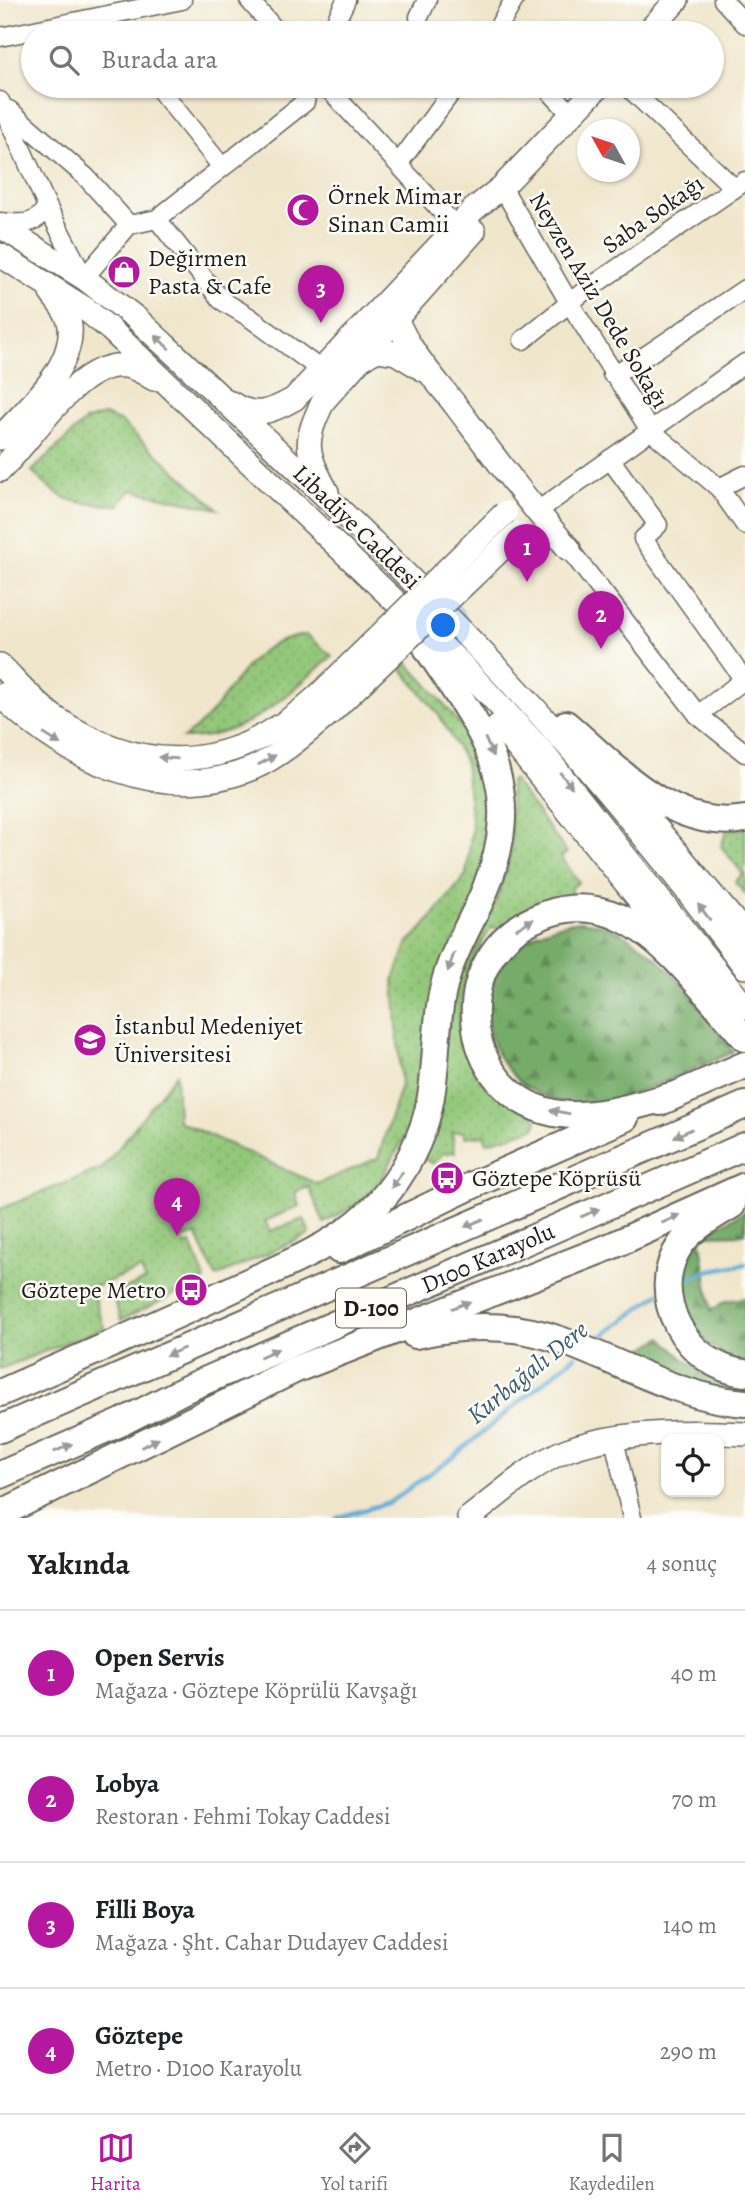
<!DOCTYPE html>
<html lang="tr">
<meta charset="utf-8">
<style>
:root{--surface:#fff;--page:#f6f6f6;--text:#202124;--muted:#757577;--line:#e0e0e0;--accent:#b5179e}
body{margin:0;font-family:Alegreya,serif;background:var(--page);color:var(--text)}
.controls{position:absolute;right:21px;bottom:21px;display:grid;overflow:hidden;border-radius:14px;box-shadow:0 2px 5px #0004}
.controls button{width:63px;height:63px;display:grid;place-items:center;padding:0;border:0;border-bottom:2px solid var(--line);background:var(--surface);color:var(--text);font:35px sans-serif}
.compass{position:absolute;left:577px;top:119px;width:63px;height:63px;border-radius:50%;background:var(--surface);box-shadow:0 2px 5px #0004;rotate:310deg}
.you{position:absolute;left:444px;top:626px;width:24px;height:24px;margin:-18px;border:5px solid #fff;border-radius:50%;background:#1a73e8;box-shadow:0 0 0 10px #1a73e833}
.badge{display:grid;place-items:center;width:46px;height:46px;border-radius:50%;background:var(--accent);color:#fff;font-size:23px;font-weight:700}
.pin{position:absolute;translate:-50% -58px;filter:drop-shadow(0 2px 4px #0008)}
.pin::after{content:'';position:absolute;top:37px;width:24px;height:21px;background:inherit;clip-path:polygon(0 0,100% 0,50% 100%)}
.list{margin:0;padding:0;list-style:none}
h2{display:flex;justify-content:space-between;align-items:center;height:91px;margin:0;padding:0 28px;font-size:30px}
h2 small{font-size:23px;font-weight:400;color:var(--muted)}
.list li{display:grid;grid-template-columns:46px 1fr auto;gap:21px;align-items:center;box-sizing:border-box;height:126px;padding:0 28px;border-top:2px solid var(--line)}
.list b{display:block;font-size:26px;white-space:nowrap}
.list p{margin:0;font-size:23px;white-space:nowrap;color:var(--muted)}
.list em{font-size:23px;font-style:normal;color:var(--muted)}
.icon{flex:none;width:38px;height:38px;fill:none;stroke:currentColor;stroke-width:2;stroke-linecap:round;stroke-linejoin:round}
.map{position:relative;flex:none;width:745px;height:1518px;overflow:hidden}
.search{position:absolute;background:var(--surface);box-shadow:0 2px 5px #0004;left:21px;right:21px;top:21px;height:77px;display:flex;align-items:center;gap:18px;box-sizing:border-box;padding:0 24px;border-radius:38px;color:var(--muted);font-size:26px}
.sheet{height:595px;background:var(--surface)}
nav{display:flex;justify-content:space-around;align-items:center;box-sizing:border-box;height:98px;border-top:2px solid var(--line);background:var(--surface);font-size:19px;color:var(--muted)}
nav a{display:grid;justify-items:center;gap:4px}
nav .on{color:var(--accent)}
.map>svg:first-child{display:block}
</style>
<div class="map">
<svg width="745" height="1518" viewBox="0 0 745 1518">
<defs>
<pattern id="grass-dots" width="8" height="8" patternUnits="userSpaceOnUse" patternTransform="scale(1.75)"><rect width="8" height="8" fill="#93c779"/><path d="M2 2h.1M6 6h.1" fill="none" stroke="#7eaa68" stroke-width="1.8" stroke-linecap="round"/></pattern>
<pattern id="forest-firs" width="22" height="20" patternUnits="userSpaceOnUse" patternTransform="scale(1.75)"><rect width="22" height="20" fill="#76ac69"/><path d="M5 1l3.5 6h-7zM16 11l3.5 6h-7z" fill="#608b56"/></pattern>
</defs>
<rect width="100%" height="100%" fill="#fdfcf7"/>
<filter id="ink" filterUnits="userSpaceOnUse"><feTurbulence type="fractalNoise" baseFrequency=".0143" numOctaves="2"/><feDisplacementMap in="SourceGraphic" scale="14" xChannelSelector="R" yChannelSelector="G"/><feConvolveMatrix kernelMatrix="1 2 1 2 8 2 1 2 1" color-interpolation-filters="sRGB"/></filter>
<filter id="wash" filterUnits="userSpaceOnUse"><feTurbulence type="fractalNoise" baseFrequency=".00686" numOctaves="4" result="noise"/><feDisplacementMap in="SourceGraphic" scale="28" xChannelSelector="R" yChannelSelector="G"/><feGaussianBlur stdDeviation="1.57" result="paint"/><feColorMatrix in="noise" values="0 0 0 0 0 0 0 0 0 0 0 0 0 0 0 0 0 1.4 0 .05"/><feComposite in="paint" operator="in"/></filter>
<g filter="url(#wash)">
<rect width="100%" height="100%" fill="#f0e6cc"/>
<g fill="url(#grass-dots)" stroke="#58724a" stroke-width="2">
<path d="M104,415L120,421L218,509L131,490L119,505C74,503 64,505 32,471L85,421Z"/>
<path d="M306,635L332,656C288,694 245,740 183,738C237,702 237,643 306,635Z"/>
<path d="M406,662C431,688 475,736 485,770C492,796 490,824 489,851L417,1114L380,1182L362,1201L324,1223L309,1187L295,1192L299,1206L265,1221L270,1231L304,1219L310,1234L216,1277L196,1234L182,1239L185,1246L191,1243L205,1280L121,1320L112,1295L145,1280L141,1269L91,1288L104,1328L0,1369V1209L103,1168L176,1074L178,1121L317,1184L378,1158L401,1085L394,979L408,942L423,928L466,875L472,827L465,762L439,715L401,668Z"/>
<path d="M513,780L562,846L567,853L561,857L579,882L571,888L572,900L501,930L492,927C467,964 459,984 459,1030L468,1036L537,1120L535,1128L486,1143L485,1135L465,1137L464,1132H452L455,1152L443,1153L434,1164L421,1158L457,981L497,899L505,872L511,849L510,781Z"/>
<path d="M745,828V894L735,882L743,874L721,846L727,830Z"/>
</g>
<g fill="url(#forest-firs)" stroke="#496442" stroke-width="2">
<path d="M580,921C651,928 694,1000 733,1052C698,1067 614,1108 578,1105C462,1093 452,937 580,921Z"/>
<path d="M745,1211V1234L703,1235Z"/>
<path d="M700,1236L711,1310L726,1301L745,1298V1364L735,1361L694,1335L679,1298L682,1265Z"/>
<path d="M662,1337C686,1364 709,1381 745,1387V1394L729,1393L630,1357Z"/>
</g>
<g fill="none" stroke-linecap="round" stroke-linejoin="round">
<g stroke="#5eabd7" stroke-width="4.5">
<path d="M679,1283L706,1271L745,1264"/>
<path d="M593,1343L659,1294"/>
<path d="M337,1518L390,1502L453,1457L575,1356"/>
</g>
</g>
</g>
<g filter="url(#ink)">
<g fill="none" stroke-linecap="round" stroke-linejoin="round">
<defs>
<g id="minor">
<path d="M249,0L278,33"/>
<path d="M723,0L745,24"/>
<path d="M103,17L115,33"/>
<path d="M419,17L427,0"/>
<path d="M330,33L346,0"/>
<path d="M495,33L514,0"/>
<path d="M0,37L182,0"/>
<path d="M157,86L222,167"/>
<path d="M326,86L457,228"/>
<path d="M545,86L571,114"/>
<path d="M627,86L734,188"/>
<path d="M0,101L47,206L84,278L129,225L157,219L305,102L308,86"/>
<path d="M9,110L86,177L129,225"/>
<path d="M399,163L456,86"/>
<path d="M502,187L570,304L649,429L719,488L745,525"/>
<path d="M157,219L221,300L249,317L321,370"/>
<path d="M0,222C21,224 36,227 47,206"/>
<path d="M523,340L582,293L745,181"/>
<path d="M612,374L635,363L745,289"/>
<path d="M610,459L658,525L643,539L744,680"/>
<path d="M719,488L745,475"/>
<path d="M546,505L745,363"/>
<path d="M569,549L698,715L745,753"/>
<path d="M698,715L745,679"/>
<path d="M614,1439L632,1518"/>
</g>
<g id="major">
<path d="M647,33L677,0"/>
<path d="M0,226L84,278L136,318C285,457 443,602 576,755C635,824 691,894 745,967"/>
<path d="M0,255L84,308L111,330L460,663L540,749L745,1007"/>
<path d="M393,307C401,343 434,377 456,406C493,455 529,504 569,549"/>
<path d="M361,359L377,350L396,353L424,370"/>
<path d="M231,403C254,419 271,412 294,399L473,210L502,187L599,86"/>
<path d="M0,438C26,409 74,369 70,326C69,313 58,303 51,293"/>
<path d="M0,470C31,442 81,354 130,367C138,369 147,375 154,379"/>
<path d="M327,492C305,451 303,442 324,400L474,231"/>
<path d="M0,665C17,682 35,703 54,717C147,779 235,772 317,697"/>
<path d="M0,695C65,759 162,806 253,768C282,755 307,732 331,712"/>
<path d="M499,725L686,958"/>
<path d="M614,777L745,934"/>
<path d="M469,1518C499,1495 532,1464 567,1450C617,1431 693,1431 745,1434"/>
</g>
<g id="highway">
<path d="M566,724C616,767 672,832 745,819"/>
<path d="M675,1095C641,1104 607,1116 571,1115C459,1110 437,951 547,914C572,905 596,907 619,917C668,939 709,999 745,1038"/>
<path d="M660,1102L745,1065"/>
<path d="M732,1205C715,1215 692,1228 681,1244C645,1295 687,1367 745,1373"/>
<path d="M339,1250L475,1184L625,1118"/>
<path d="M415,1335C464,1324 515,1323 563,1341C624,1363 679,1398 745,1403"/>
<path d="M0,1393C79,1358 159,1324 237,1287C278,1268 323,1251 358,1222C388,1198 410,1164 423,1128C441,1077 431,1022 448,972C458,941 476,915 487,885C527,782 481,731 427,648"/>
<path d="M0,1429L745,1105"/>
<path id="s1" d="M0,1475L120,1423L186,1389L745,1146"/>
<path d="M0,1514L294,1370L609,1247L745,1186"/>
</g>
</defs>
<use href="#minor" stroke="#66635a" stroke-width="21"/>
<use href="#major" stroke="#66635a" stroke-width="26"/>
<use href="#highway" stroke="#66635a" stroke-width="30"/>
<use href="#minor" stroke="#fff" stroke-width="18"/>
<use href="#major" stroke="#fff" stroke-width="23"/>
<use href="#highway" stroke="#fff" stroke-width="26"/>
<defs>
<g id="major-bridge">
<path d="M317,697L505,513"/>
<path d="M331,712L518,533"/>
</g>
</defs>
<use href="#major-bridge" stroke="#66635a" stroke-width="26" stroke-linecap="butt"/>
<use href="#major-bridge" stroke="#fff" stroke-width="23"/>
</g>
<defs><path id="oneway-solid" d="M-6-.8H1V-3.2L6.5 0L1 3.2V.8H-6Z" transform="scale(1.75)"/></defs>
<g fill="#999">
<use href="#oneway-solid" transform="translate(162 342) rotate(-137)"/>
<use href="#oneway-solid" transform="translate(52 739) rotate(32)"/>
<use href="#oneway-solid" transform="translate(489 747) rotate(66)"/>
<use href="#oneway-solid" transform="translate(168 758) rotate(-175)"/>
<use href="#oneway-solid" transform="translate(267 760) rotate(-29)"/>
<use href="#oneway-solid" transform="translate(566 780) rotate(51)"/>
<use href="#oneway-solid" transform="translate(704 912) rotate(-127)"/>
<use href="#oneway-solid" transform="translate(525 924) rotate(-30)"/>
<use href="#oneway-solid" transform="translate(451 962) rotate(109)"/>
<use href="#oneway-solid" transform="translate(560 1112) rotate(-170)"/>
<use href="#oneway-solid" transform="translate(683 1133) rotate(156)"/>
<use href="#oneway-solid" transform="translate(397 1180) rotate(125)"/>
<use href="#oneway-solid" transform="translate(590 1213) rotate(-23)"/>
<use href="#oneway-solid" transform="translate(671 1219) rotate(-24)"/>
<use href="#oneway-solid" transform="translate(474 1223) rotate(157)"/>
<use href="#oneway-solid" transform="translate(461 1305) rotate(-21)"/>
<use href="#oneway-solid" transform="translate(175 1352) rotate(156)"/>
<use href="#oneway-solid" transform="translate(269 1353) rotate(-24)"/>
<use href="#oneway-solid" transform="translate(150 1443) rotate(-26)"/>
<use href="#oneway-solid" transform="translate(63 1448) rotate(-24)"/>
</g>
</g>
<defs>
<symbol id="mosque-disc" viewBox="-11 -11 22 22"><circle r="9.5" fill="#b5179e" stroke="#fdfcf7"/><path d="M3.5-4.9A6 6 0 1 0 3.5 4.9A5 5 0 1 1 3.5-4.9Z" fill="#fff"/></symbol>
<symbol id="shop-disc" viewBox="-11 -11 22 22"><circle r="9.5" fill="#b5179e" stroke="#fdfcf7"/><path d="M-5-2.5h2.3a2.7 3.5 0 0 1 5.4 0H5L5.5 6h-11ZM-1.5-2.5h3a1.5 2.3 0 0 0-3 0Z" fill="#fff"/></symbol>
<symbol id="university-disc" viewBox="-11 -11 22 22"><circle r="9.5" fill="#b5179e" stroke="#fdfcf7"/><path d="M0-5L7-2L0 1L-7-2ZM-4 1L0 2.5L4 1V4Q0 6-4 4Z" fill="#fff"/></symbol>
<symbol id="bus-disc" viewBox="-11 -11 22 22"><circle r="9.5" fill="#b5179e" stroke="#fdfcf7"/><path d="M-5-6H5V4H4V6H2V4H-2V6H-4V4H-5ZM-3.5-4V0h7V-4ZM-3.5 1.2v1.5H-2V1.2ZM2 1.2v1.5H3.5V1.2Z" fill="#fff"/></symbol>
</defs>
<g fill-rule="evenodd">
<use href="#mosque-disc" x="284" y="191" width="38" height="38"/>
<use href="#shop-disc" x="105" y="253" width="38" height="38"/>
<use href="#university-disc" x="71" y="1021" width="38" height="38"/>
<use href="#bus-disc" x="428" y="1159" width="38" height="38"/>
<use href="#bus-disc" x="172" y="1271" width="38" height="38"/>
</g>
<g text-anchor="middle" stroke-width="5" stroke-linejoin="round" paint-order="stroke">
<rect fill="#fdfcf7" stroke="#605f5e" stroke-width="2" x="336" y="1288.5" width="70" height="39" rx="5"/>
<g font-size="23" font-weight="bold" fill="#1c1c1c">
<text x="371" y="1316">D-100</text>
</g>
<g font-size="24" fill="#1c1c1c" stroke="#fdfcf7" text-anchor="start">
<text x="328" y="204">Örnek Mimar<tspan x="328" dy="28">Sinan Camii</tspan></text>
<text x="148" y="266">Değirmen<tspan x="148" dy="28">Pasta &amp; Cafe</tspan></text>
<text x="114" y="1034">İstanbul Medeniyet<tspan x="114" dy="28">Üniversitesi</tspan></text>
<text x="472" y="1186">Göztepe Köprüsü</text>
<text x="166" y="1298" text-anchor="end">Göztepe Metro</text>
</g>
<g font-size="24" fill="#1c1c1c" stroke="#fdfcf7">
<text transform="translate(653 214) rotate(-35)" y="8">Saba Sokağı</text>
<text transform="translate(599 300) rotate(59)" y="8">Neyzen Aziz Dede Sokağı</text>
<text transform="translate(357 527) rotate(44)" y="8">Libadiye Caddesi</text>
<text dy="8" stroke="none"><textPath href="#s1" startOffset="534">D100 Karayolu</textPath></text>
</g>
<g font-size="26" font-style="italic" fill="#3a5c70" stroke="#fdfcf7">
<text transform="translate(527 1372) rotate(-39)" y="9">Kurbağalı Dere</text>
</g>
</g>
</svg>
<div class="controls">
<button><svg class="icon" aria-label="locate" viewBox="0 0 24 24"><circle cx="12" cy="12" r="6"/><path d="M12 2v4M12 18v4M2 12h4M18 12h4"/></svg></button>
</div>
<svg class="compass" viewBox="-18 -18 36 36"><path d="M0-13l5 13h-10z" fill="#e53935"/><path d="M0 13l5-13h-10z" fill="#757577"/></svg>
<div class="you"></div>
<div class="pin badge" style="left:527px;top:582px">1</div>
<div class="pin badge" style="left:601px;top:649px">2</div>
<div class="pin badge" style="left:321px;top:323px">3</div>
<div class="pin badge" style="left:177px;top:1236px">4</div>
<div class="search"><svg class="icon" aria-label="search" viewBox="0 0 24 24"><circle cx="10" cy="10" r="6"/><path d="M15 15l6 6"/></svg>Burada ara</div>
</div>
<section class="sheet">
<h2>Yakında<small>4 sonuç</small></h2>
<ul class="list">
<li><span class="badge">1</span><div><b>Open Servis</b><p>Mağaza · Göztepe Köprülü Kavşağı</p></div><em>40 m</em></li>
<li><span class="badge">2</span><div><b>Lobya</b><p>Restoran · Fehmi Tokay Caddesi</p></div><em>70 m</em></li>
<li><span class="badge">3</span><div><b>Filli Boya</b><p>Mağaza · Şht. Cahar Dudayev Caddesi</p></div><em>140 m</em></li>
<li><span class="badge">4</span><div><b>Göztepe</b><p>Metro · D100 Karayolu</p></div><em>290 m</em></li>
</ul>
</section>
<nav>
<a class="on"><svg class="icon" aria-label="map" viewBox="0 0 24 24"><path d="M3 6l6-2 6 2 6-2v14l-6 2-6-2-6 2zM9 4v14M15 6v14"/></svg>Harita</a>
<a><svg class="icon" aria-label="directions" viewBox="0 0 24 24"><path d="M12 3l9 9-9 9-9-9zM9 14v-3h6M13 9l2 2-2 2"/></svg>Yol tarifi</a>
<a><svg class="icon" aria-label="saved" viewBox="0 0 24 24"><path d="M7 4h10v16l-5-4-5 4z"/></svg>Kaydedilen</a>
</nav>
